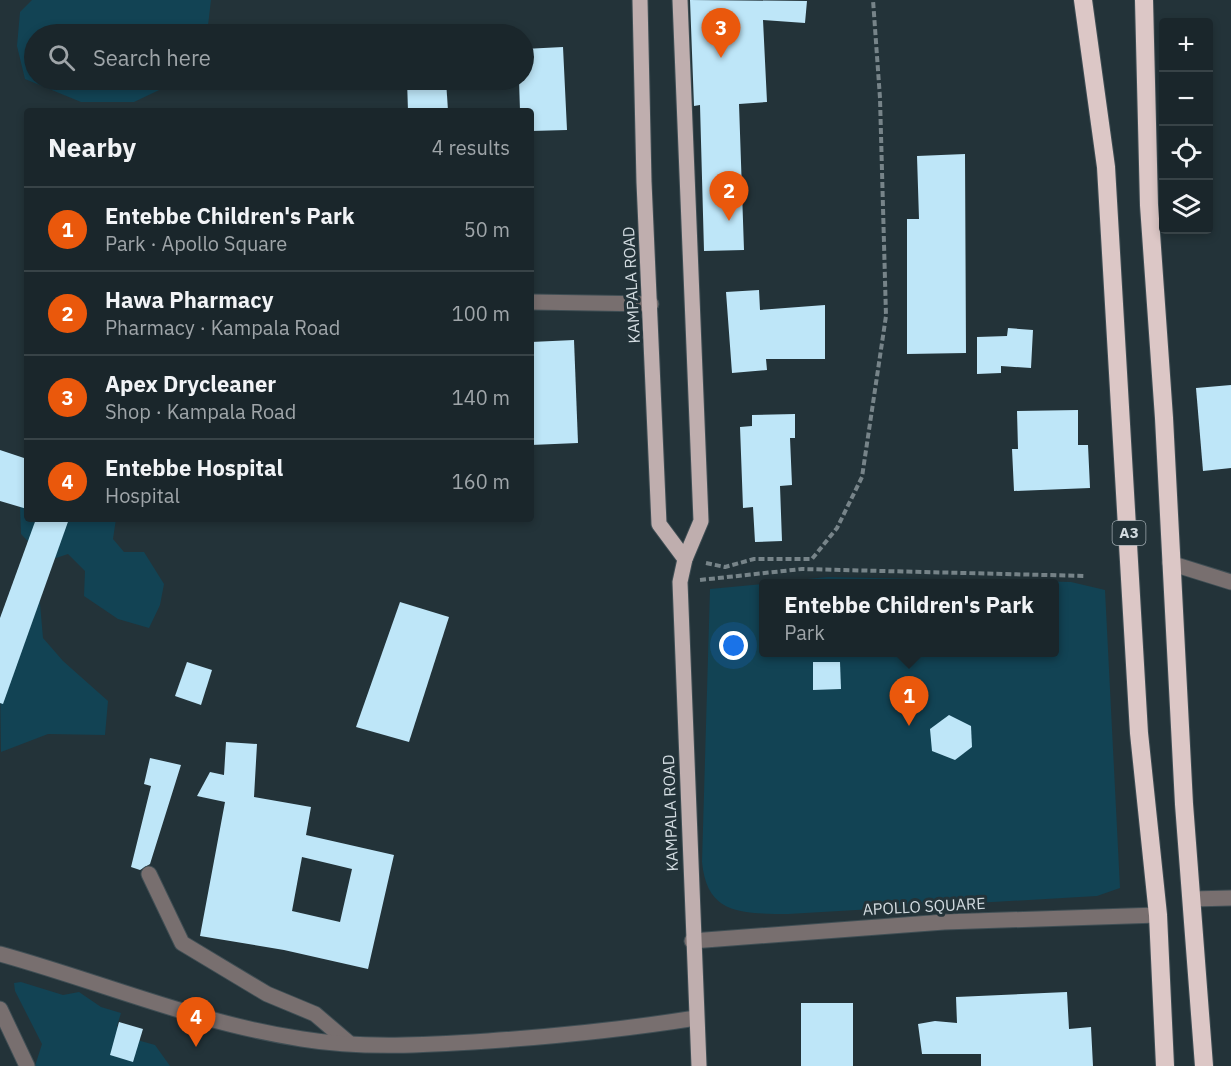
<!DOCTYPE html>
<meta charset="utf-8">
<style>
:root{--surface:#1a262b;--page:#273237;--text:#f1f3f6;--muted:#9fa5a9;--line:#384347;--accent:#ea580c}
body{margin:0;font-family:"IBM Plex Sans",sans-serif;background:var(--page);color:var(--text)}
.controls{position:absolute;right:18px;top:18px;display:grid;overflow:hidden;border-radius:6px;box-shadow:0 3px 9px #0003}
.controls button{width:54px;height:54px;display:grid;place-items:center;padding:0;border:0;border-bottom:2px solid var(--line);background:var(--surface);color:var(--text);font:30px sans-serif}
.you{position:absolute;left:734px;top:646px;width:21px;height:21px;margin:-15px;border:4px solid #fff;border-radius:50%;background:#1a73e8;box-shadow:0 0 0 9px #1a73e833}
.badge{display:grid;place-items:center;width:39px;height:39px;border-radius:50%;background:var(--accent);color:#fff;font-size:20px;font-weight:700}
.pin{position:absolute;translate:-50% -50px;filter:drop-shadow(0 2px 3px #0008)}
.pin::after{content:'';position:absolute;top:32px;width:21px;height:18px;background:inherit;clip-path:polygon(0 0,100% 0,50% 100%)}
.popup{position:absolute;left:759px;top:579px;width:300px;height:78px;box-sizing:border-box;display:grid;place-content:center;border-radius:6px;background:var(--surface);filter:drop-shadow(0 2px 4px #0005);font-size:20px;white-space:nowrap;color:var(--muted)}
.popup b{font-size:22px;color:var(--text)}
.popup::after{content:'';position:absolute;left:50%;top:100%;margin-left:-12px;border:12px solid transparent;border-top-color:var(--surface)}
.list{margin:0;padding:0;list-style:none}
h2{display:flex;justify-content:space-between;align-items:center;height:78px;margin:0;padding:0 24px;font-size:26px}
h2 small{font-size:20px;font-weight:400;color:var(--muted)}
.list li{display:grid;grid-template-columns:39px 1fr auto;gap:18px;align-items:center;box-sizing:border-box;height:84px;padding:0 24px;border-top:2px solid var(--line)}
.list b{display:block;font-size:22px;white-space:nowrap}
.list p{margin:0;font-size:20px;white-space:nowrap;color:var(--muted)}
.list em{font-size:20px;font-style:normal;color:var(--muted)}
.icon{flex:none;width:33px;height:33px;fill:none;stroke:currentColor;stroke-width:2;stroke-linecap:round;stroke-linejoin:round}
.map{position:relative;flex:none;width:1231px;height:1066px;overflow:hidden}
.search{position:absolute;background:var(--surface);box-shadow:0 3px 9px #0003;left:24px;top:24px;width:510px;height:66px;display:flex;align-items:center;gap:15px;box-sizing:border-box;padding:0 21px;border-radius:33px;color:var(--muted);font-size:22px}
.panel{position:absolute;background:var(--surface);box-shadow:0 3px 9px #0003;left:24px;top:108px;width:510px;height:414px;border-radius:6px}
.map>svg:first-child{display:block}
</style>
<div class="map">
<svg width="1231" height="1066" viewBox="0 0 1231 1066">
<rect width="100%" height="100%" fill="#233339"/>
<g fill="#124354">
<path d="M32,0H211L207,34H34V80H180L134,102H81L25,79L17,46L20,12Z"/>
<path d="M27,505V519H116L113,539L124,552H144L164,584L160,605L149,628L118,619L84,596L85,571L68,554L47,561L21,534L20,506Z"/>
<path d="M828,577L1071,582L1105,590L1120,888L1097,896L788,914C743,913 707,916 702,862L710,589L763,584L764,652H1054V584L765,583Z"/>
<path d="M39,592L43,638L63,661L108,701L105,735L48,734L1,752L0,677Z"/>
<path d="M21,982L63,995L79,992L101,1007L121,1013L117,1026L123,1036L155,1045L170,1066H35L42,1044L15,991L14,983Z"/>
</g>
<g fill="#bee6f8" fill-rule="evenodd">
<path d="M690,0L807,1L805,23L763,20L767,102L739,104L744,250L704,251L700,105L694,106Z"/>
<path d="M563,47L567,130L531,131V111H520L519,80H524V49Z"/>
<path d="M407,80H446L448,111H408Z"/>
<path d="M965,154L966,353L907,354V219H919L917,156Z"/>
<path d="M759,290L760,310L825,305V359H766L767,370L732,373L726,292Z"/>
<path d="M1008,328L1033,330L1031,368L1001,366V373L977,374V337L1007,336Z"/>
<path d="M574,340L578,443L531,445V342Z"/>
<path d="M1231,385V468L1203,471L1196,388Z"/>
<path d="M1078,410V445H1088L1090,488L1014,491L1012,449H1018L1017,411Z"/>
<path d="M795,414V438H790L792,485L780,486L782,541L755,542L753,507L743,508L740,427L752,426V415Z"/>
<path d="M0,450L27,459V509L0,501Z"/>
<path d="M36,519H69L3,704L0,703V618Z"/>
<path d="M400,602L449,617L409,742L356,727Z"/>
<path d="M187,662L212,670L201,705L175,696Z"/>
<path d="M813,662H840L841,689L813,690Z"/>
<path d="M949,715L971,726L972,747L955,760L932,751L930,729Z"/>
<path d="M226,742L257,744L254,797L311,807L306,835L394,855L368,969L284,950L200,936L225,802L197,796L210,772L224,775ZM302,857L352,869L340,922L292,911Z"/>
<path d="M150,758L181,765L150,864L140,870L131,867L151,786L144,784Z"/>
<path d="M1067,992L1069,1029L1091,1027L1093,1066H981V1054H922L918,1024L935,1021L957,1023L956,997Z"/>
<rect x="801" y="1003" width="52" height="63"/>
<path d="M119,1022L143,1029L133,1062L110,1055Z"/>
</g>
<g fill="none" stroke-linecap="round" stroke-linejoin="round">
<defs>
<g id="minor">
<path d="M531,302L651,304"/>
<path d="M1170,563L1231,582"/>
<path d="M149,874L182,943L267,994L315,1014L349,1043"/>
<path d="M1192,899L1231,898"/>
<path d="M692,941L944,922L1158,915"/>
<path d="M0,954C101,982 197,1023 302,1039C363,1049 427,1045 488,1041C558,1036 627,1029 696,1018"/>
<path d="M0,1009L27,1066"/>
</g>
<g id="major">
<path d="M640,0L644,182L659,524L685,559"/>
<path d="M680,0L701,521L685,559L680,582L699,1066"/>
</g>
<g id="highway">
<path d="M1083,0L1106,167L1139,733L1158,915L1165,1066"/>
<path d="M1144,0L1149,205L1164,418L1184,804L1204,1066"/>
</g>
</defs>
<use href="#minor" stroke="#3f4e54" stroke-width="17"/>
<use href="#major" stroke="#3f4e54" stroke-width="17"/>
<use href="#highway" stroke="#3f4e54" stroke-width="20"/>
<g stroke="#778489" stroke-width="4" stroke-dasharray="6 3" stroke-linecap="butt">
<path d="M706,563L725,567L754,559H812L837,528L862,477L886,316L880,98L873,0"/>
<path d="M700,580L802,569L1086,576"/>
</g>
<use href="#minor" stroke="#786f6f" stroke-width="15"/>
<use href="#major" stroke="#bfaeae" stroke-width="15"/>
<use href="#highway" stroke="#dcc7c6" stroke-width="18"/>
</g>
<g text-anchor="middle" stroke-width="6" stroke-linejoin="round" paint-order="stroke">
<rect fill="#233339" stroke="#9ea9ae" stroke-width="1.5" x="1112.5" y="521" width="33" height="24" rx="4.5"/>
<g font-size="15" font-weight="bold" fill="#d2dbe0">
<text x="1129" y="538">A3</text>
</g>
<g font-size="16" fill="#d2dbe0" stroke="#233339">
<text transform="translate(631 285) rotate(-93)" y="6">KAMPALA ROAD</text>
<text transform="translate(670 813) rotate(-92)" y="6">KAMPALA ROAD</text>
<text transform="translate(924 906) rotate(-3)" y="6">APOLLO SQUARE</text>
</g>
</g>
</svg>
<div class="controls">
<button>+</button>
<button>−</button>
<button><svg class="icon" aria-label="locate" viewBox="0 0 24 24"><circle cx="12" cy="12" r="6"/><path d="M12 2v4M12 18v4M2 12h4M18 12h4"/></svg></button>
<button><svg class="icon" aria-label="layers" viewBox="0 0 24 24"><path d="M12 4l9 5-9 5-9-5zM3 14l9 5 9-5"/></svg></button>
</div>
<div class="you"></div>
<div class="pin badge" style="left:909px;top:726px">1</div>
<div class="popup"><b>Entebbe Children's Park</b>Park</div>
<div class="pin badge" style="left:729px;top:221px">2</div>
<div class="pin badge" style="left:721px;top:58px">3</div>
<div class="pin badge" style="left:196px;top:1047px">4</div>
<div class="search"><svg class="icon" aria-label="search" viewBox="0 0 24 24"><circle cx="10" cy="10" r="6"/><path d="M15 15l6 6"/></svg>Search here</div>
<section class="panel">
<h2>Nearby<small>4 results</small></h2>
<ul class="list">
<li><span class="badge">1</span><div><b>Entebbe Children's Park</b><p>Park · Apollo Square</p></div><em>50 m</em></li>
<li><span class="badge">2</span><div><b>Hawa Pharmacy</b><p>Pharmacy · Kampala Road</p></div><em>100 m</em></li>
<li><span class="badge">3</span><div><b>Apex Drycleaner</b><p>Shop · Kampala Road</p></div><em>140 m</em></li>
<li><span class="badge">4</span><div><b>Entebbe Hospital</b><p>Hospital</p></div><em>160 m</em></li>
</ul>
</section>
</div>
